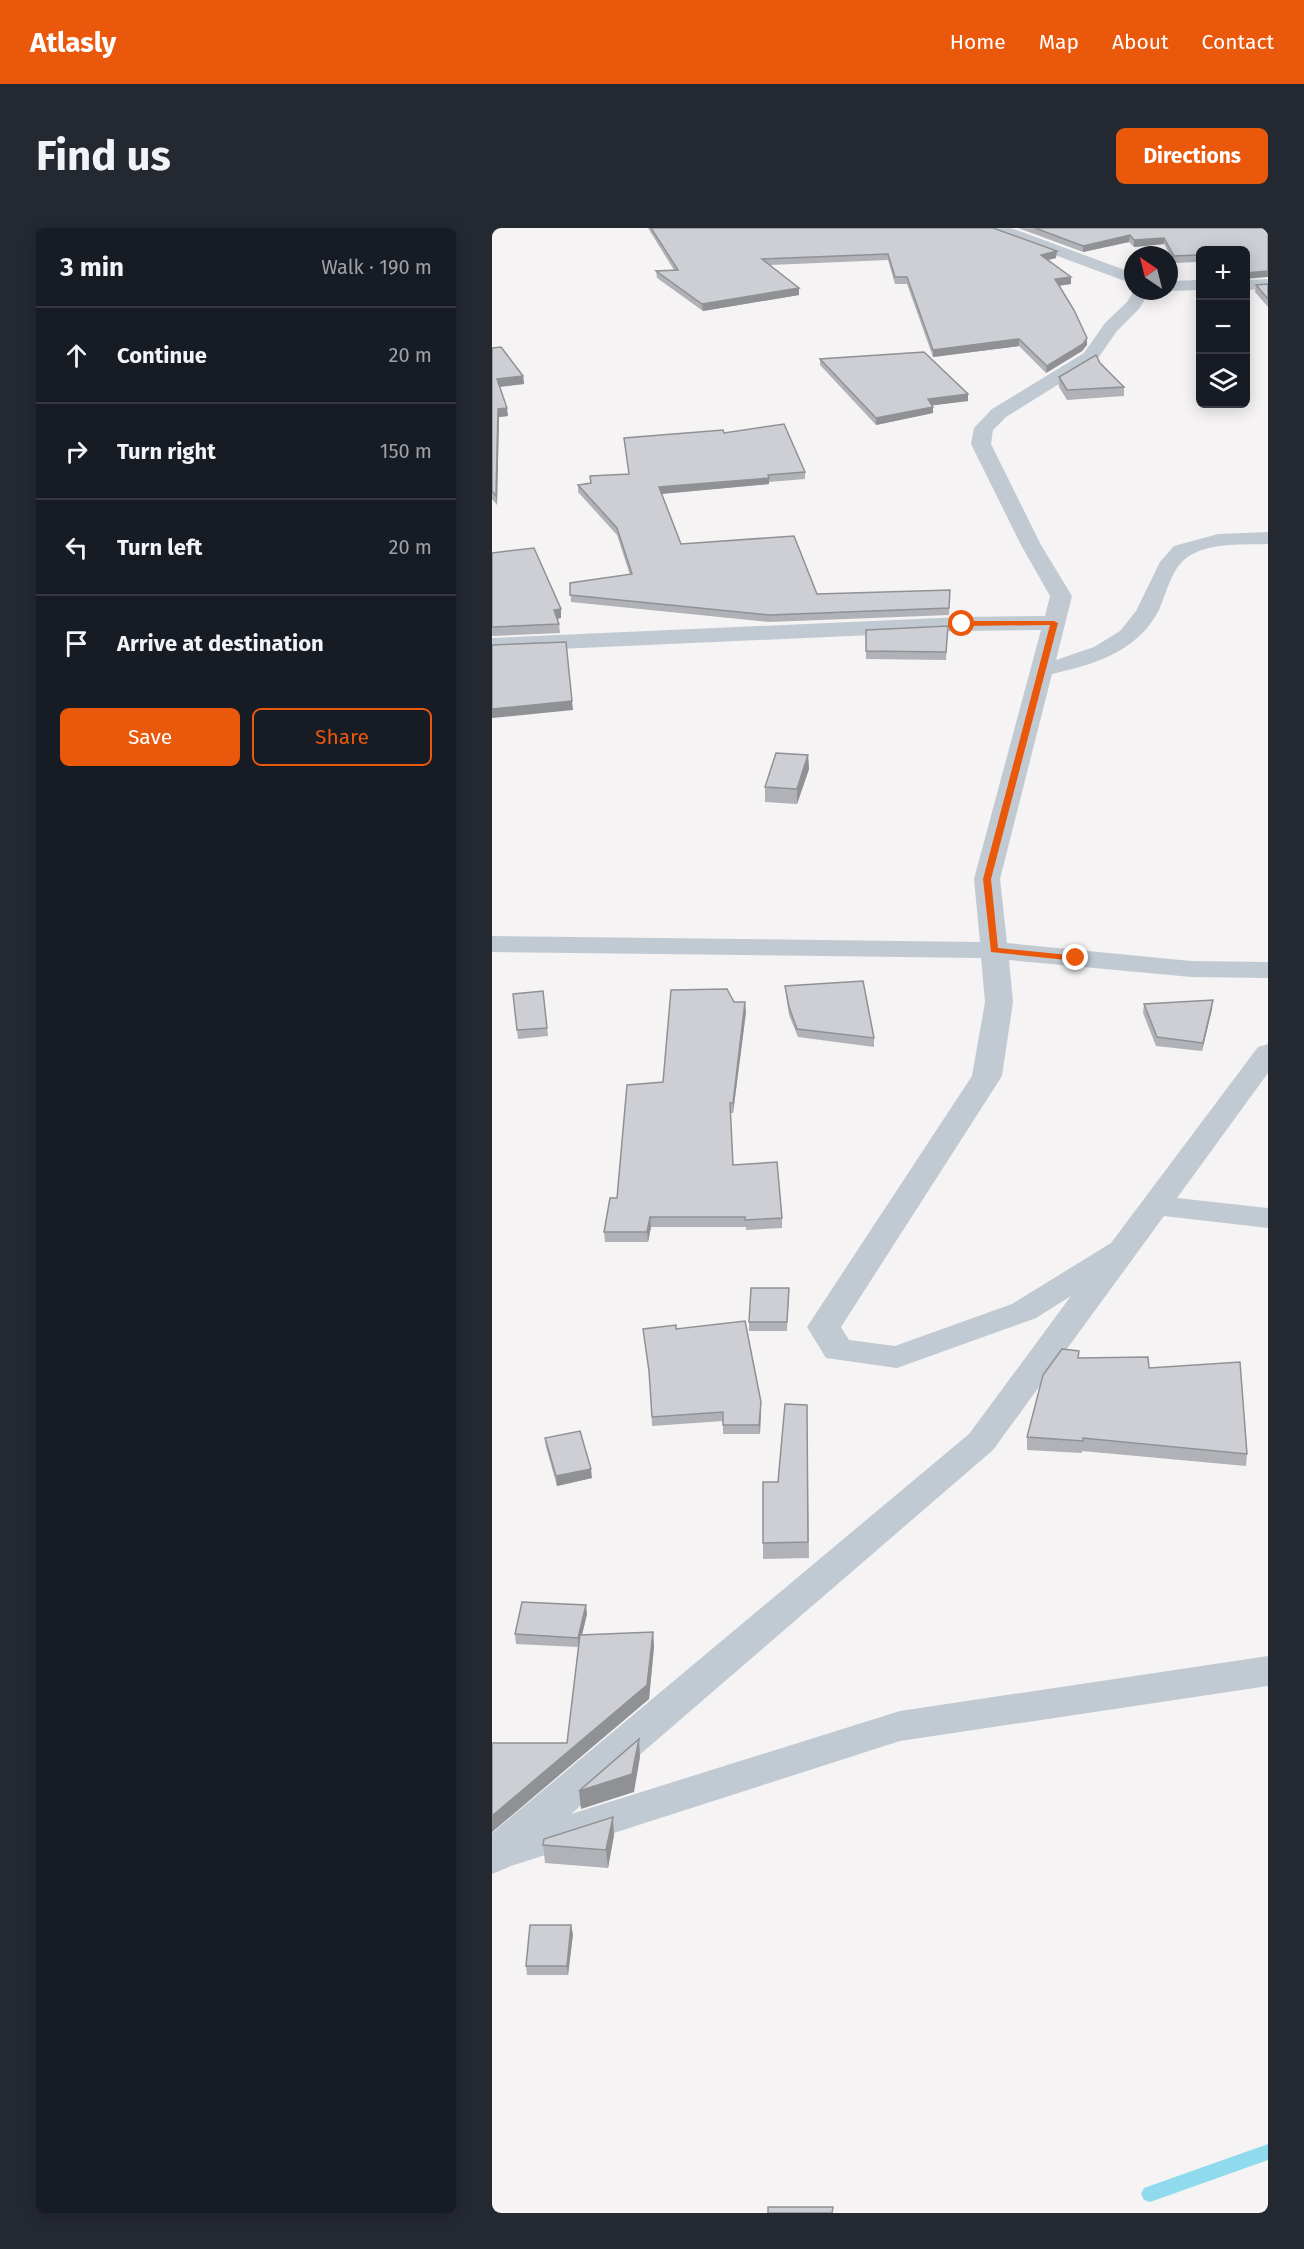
<!DOCTYPE html>
<meta charset="utf-8">
<style>
:root{--surface:#171b24;--page:#242831;--text:#f1f3f6;--muted:#9ea1a6;--line:#363941;--accent:#ea580c}
body{margin:0;font-family:"Fira Sans",sans-serif;background:var(--page);color:var(--text)}
.controls{position:absolute;right:18px;top:18px;display:grid;overflow:hidden;border-radius:9px;box-shadow:0 3px 15px #0003}
.controls button{width:54px;height:54px;display:grid;place-items:center;padding:0;border:0;border-bottom:2px solid var(--line);background:var(--surface);color:var(--text);font:30px sans-serif}
.compass{position:absolute;left:632px;top:18px;width:54px;height:54px;border-radius:50%;background:var(--surface);box-shadow:0 3px 15px #0003;rotate:325deg}
.stop{position:absolute;width:18px;height:18px;margin:-14px;border:4px solid #ea580c;border-radius:50%;background:#fff}
.stop.end{background:#ea580c;border-color:#fff;box-shadow:0 2px 6px #0008}
.list{margin:0;padding:0;list-style:none}
h2{display:flex;justify-content:space-between;align-items:center;height:78px;margin:0;padding:0 24px;font-size:26px}
h2 small{font-size:20px;font-weight:400;color:var(--muted)}
.list li{display:grid;grid-template-columns:39px 1fr auto;gap:18px;align-items:center;box-sizing:border-box;height:96px;padding:0 24px;border-top:2px solid var(--line)}
.list b{display:block;font-size:22px;white-space:nowrap}
.list em{font-size:20px;font-style:normal;color:var(--muted)}
.actions{display:flex;gap:12px;padding:18px 24px}
.actions a{flex:1;padding:14px 0;border:2px solid var(--accent);border-radius:9px;text-align:center;font-size:21px;color:var(--accent)}
.actions .main{background:var(--accent);color:#fff}
.icon{flex:none;width:33px;height:33px;fill:none;stroke:currentColor;stroke-width:2;stroke-linecap:round;stroke-linejoin:round}
.map{position:relative;flex:none;width:776px;height:1985px;overflow:hidden;border-radius:9px}
header{display:flex;align-items:center;gap:36px;box-sizing:border-box;height:84px;padding:0 30px;background:var(--accent);color:#fff}
header strong{font-size:28px}
nav{display:flex;gap:33px;margin-inline-start:auto;font-size:21px}
.intro{display:flex;align-items:center;justify-content:space-between;box-sizing:border-box;height:144px;padding:0 36px}
h1{margin:0;font-size:42px}
.button{padding:15px 27px;border-radius:9px;background:var(--accent);color:#fff;font-size:21px;font-weight:700}
main{display:flex;gap:36px;padding:0 36px}
aside{flex:1;background:var(--surface);border-radius:9px;box-shadow:0 3px 15px #0003}
.map>svg:first-child{display:block}
</style>
<header>
<strong>Atlasly</strong>
<nav><a>Home</a><a>Map</a><a>About</a><a>Contact</a></nav>
</header>
<div class="intro"><h1>Find us</h1><a class="button">Directions</a></div>
<main>
<aside>
<h2>3 min<small>Walk · 190 m</small></h2>
<ul class="list">
<li><svg class="icon" aria-label="ahead" viewBox="0 0 24 24"><path d="M12 20V5M6 11l6-6 6 6"/></svg><div><b>Continue</b></div><em>20 m</em></li>
<li><svg class="icon" aria-label="right" viewBox="0 0 24 24"><path d="M7 20v-9h11M14 6l5 5-5 5"/></svg><div><b>Turn right</b></div><em>150 m</em></li>
<li><svg class="icon" aria-label="left" viewBox="0 0 24 24"><path d="M17 20v-9H6M10 6l-5 5 5 5"/></svg><div><b>Turn left</b></div><em>20 m</em></li>
<li><svg class="icon" aria-label="arrive" viewBox="0 0 24 24"><path d="M6 21V4h12l-3 4 3 4H6"/></svg><div><b>Arrive at destination</b></div></li>
</ul>
<div class="actions"><a class="main">Save</a><a>Share</a></div>
</aside>
<div class="map">
<svg width="776" height="1985" viewBox="0 0 776 1985">
<rect width="100%" height="100%" fill="#f5f3f3"/>
<g fill="none" stroke-linecap="round" stroke-linejoin="round">
<path fill="#90daee" fill-rule="evenodd" d="M776,1916V1932L658,1974L652,1972L649,1966L652,1960Z"/>
<g fill="#c1cad2" fill-rule="evenodd">
<path d="M496,0H519L641,45V56L498,3Z"/>
<path d="M776,51V61L754,62V52Z"/>
<path d="M708,52V62L677,63V53Z"/>
<path d="M642,63H658L647,81L625,103L604,133L514,189L501,202L499,216L549,317L580,368L564,432L602,419L628,403L644,383L668,334L682,318L726,306L776,304V316C752,317 721,314 699,327C680,337 675,364 667,382C645,424 603,436 560,446L508,651L515,715L699,733L776,734V750L699,749L517,732L521,774L510,848L349,1099L357,1112L403,1118L520,1076L619,1015L766,819L776,816V845L685,970L776,980V1000L672,988L501,1222L79,1586L408,1483L776,1428V1458L408,1513L19,1638L0,1646V1605L477,1206L579,1068L544,1090L405,1140L334,1130L315,1099L480,848L493,774L489,730L0,724V708L488,714L482,651L549,402L469,403L0,424V410L469,389L553,388L558,368L529,317L479,216L482,200L500,181L592,125L613,95L635,74Z"/>
</g>
</g>
<g fill="#b0b2b7">
<path d="M156,0H501L564,30L555,32L579,56L567,58L595,117L590,123L554,145L527,118L441,129L415,56H403L396,32L278,37L307,60V67L211,83L165,50L164,43L182,42Z"/>
<path d="M526,0H776L753,22H708V41L704,34L682,35L672,16L642,19L637,14L591,24Z"/>
<path d="M776,56V79L763,64L764,57Z"/>
<path d="M0,120L31,148L32,156L8,159L16,188L7,189L5,277L0,271Z"/>
<path d="M328,131L476,166V173L440,177L441,179V185L384,197L328,137Z"/>
<path d="M608,135L632,159V168L575,172L567,159V149Z"/>
<path d="M232,205L313,244V251L277,254V256L170,266L189,316L325,366L458,362L457,387L277,394L79,374L78,355L138,347L125,307L86,264V257L99,255L98,248L137,246L132,210Z"/>
<path d="M0,325L69,390L65,391L67,396L68,405L0,408Z"/>
<path d="M456,398L454,432L374,431V402Z"/>
<path d="M316,527L317,541L305,576L273,574V559Z"/>
<path d="M293,758L382,810V819L306,809L297,787L294,767Z"/>
<path d="M51,763L56,808L26,811L21,766Z"/>
<path d="M242,774L254,784L241,885H238L241,937L290,990V1000L254,1002V999H159L156,1014H113L112,1004L171,854Z"/>
<path d="M652,776L720,781L710,823L664,818L651,785Z"/>
<path d="M297,1060L295,1103H257V1094Z"/>
<path d="M151,1101H184L269,1174L268,1206H231V1193L160,1198L158,1150Z"/>
<path d="M587,1123V1130L657,1140L755,1226L754,1238L590,1223V1225L535,1222V1209Z"/>
<path d="M315,1177L317,1330L271,1331V1315L286,1254Z"/>
<path d="M53,1210L100,1250L65,1258L54,1219Z"/>
<path d="M95,1386L90,1407L161,1404L162,1419L157,1471L0,1604V1515H75L86,1419L24,1416L23,1406Z"/>
<path d="M122,1607L116,1640L53,1635L51,1617Z"/>
<path d="M81,1706L76,1747H35L34,1738Z"/>
</g>
<g fill="#909195">
<path d="M638,7L637,14L591,24V18Z"/>
<path d="M672,10V16L642,19V12Z"/>
<path d="M565,23L564,30L548,34L549,27Z"/>
<path d="M776,43V49L753,51V45Z"/>
<path d="M579,49V56L563,58V51Z"/>
<path d="M307,60V67L211,83L210,76Z"/>
<path d="M595,110V117L590,123L554,145L555,138Z"/>
<path d="M527,111V118L441,129V122Z"/>
<path d="M31,148L32,156L6,159L5,151Z"/>
<path d="M476,166V173L436,178V171Z"/>
<path d="M441,179V185L384,197V190Z"/>
<path d="M15,180L16,188L7,189L5,277L4,268L6,181Z"/>
<path d="M277,250V256L168,266L167,259Z"/>
<path d="M69,381V390L63,391L62,382Z"/>
<path d="M80,473L81,482L0,490V481Z"/>
<path d="M316,527L317,541L305,576V561Z"/>
<path d="M721,772L720,781L710,823L711,815Z"/>
<path d="M253,774L254,784L241,885V875Z"/>
<path d="M158,989L159,999L156,1014L155,1004Z"/>
<path d="M269,1174V1183L268,1206L267,1197Z"/>
<path d="M99,1241L100,1250L65,1258L64,1248Z"/>
<path d="M94,1377L95,1386L87,1419L86,1410Z"/>
<path d="M161,1404L162,1419L157,1471L0,1604V1588L155,1457Z"/>
<path d="M147,1511L148,1529L142,1564L89,1581L87,1563Z"/>
<path d="M121,1589L122,1607L116,1640L114,1622Z"/>
<path d="M79,1697L81,1706L76,1747L75,1738Z"/>
</g>
<g fill="#cdcfd5" stroke="#909195" stroke-width="1.5">
<path d="M159,0H501L565,23L549,27L579,49L563,51L582,82L595,110L591,116L555,138L527,111L441,122L415,49H403L396,26L270,31L307,60L210,76L164,43L186,42Z"/>
<path d="M543,0H776V43L753,45V22H708V34L705,27L682,28L672,10L642,12L638,7L591,18Z"/>
<path d="M776,56V71L764,57Z"/>
<path d="M9,119L31,148L5,151L15,180L6,181L4,268L0,263V120Z"/>
<path d="M432,124L476,166L436,171L441,179L384,190L328,131Z"/>
<path d="M604,127L608,135L632,159L575,162L567,149Z"/>
<path d="M292,196L313,244L276,247L277,250L167,259L189,316L302,308L325,366L458,362L457,380L277,387L78,367V355L140,346L125,300L86,257L99,255L98,248L137,246L132,210L231,202L232,205Z"/>
<path d="M42,320L69,381L62,382L67,396L0,399V325Z"/>
<path d="M456,398L454,424L374,423V402Z"/>
<path d="M74,414L80,473L0,481V417Z"/>
<path d="M284,525L316,527L305,561L273,559Z"/>
<path d="M371,753L382,810L305,801L297,779L293,758Z"/>
<path d="M235,761L242,774H253L241,875H238L241,937L285,934L290,990L253,992V989H158L155,1004H112L118,970H125L135,857L171,854L179,762Z"/>
<path d="M51,763L55,800L25,802L21,766Z"/>
<path d="M721,772L711,815L665,809L652,776Z"/>
<path d="M259,1060H297L295,1094H257Z"/>
<path d="M253,1093L269,1174L267,1197H231V1184L160,1189L157,1143L151,1101L184,1097V1101Z"/>
<path d="M570,1121L587,1123L586,1130L656,1129L657,1140L748,1134L755,1226L591,1210V1213L535,1209L551,1147Z"/>
<path d="M293,1176L315,1177L316,1314L271,1315V1254H286Z"/>
<path d="M88,1203L99,1241L64,1248L53,1210Z"/>
<path d="M30,1374L94,1377L86,1410L23,1406Z"/>
<path d="M161,1404L155,1457L0,1588V1515H75L88,1407Z"/>
<path d="M147,1511L140,1546L87,1563Z"/>
<path d="M121,1589L114,1622L51,1617L52,1611Z"/>
<path d="M38,1697H79L75,1738H34Z"/>
<path d="M276,1979H341L340,1985H276Z"/>
</g>
<path fill="#ea580c" d="M562,393L566,395L499,651L506,720L587,728L588,730L584,733L499,724L491,651L558,397L470,398L466,396L470,393Z"/>
</svg>
<div class="controls">
<button>+</button>
<button>−</button>
<button><svg class="icon" aria-label="layers" viewBox="0 0 24 24"><path d="M12 4l9 5-9 5-9-5zM3 14l9 5 9-5"/></svg></button>
</div>
<svg class="compass" viewBox="-18 -18 36 36"><path d="M0-13l5 13h-10z" fill="#e53935"/><path d="M0 13l5-13h-10z" fill="#9ea1a6"/></svg>
<div class="stop" style="left:470px;top:396px"></div>
<div class="stop end" style="left:584px;top:730px"></div>
</div>
</main>
